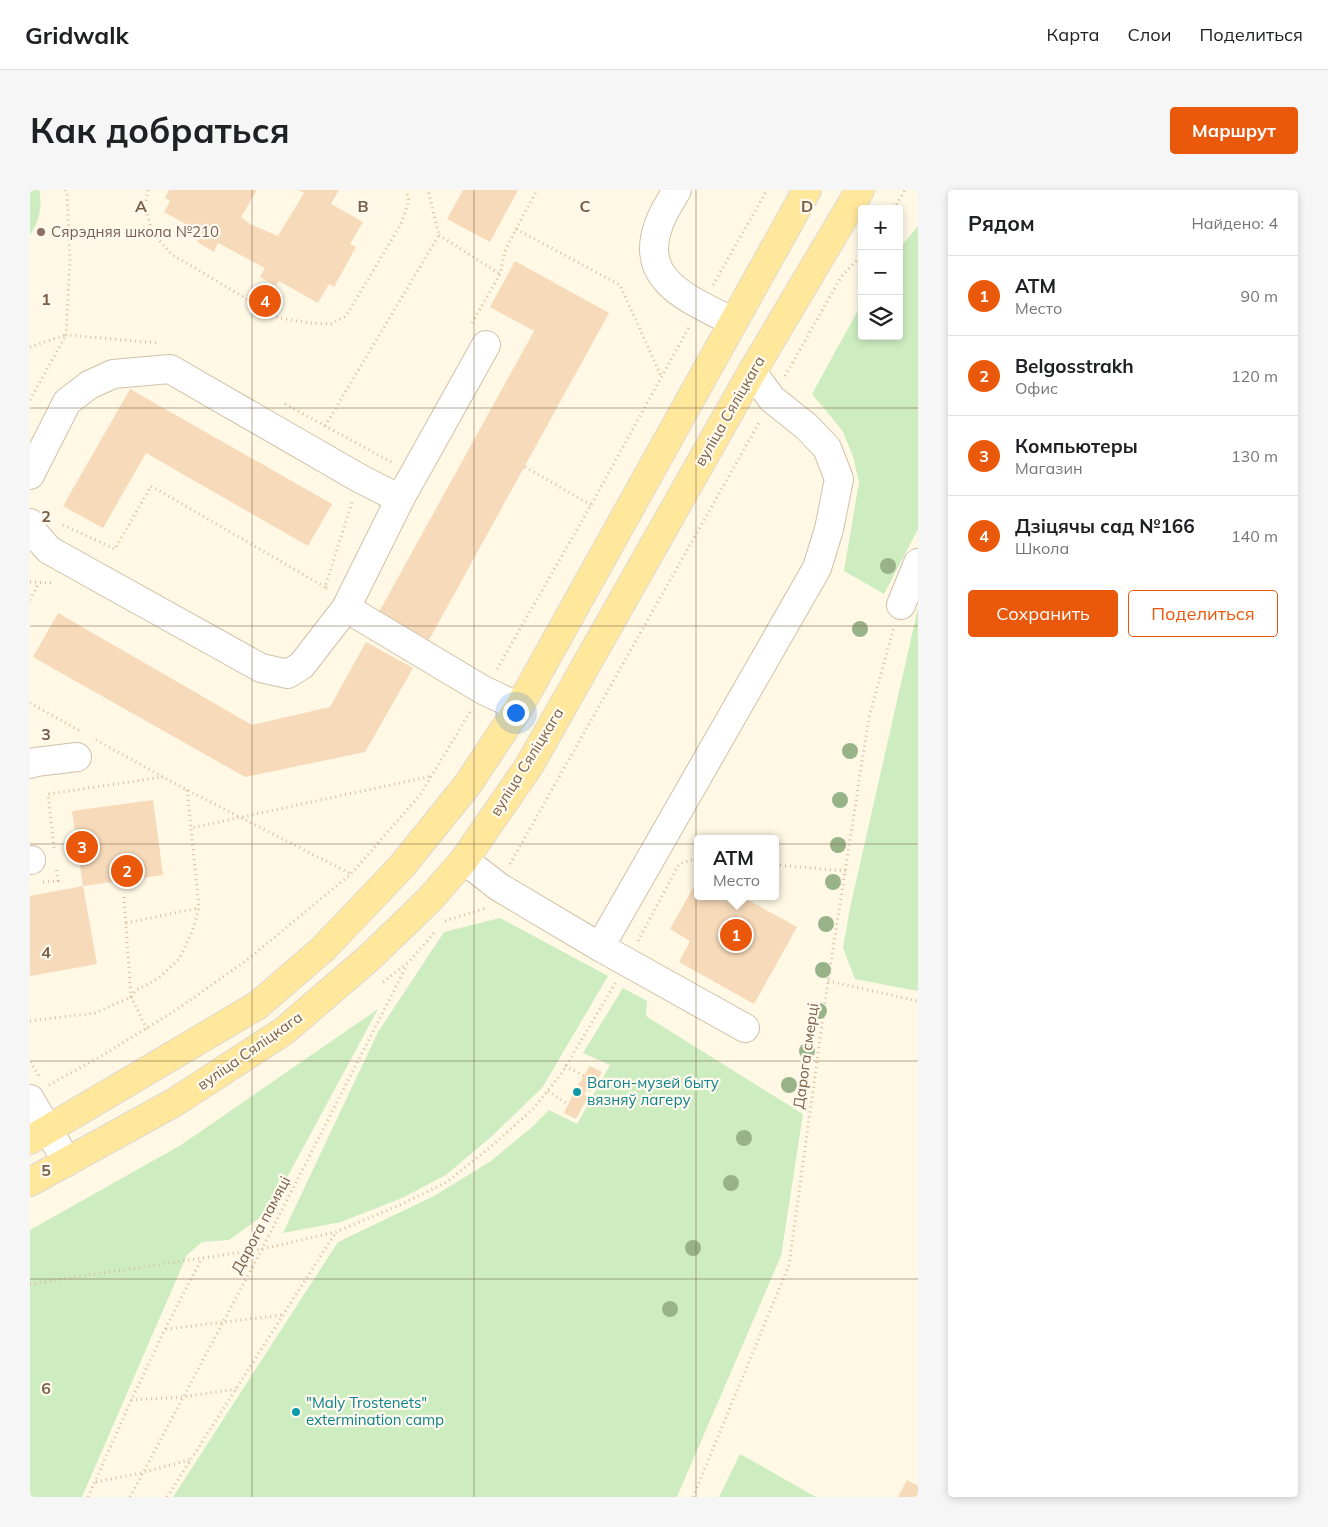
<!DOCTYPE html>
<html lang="ru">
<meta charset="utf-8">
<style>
:root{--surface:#fff;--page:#f6f6f6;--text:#202124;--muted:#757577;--line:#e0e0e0;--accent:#ea580c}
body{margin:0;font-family:Mulish,sans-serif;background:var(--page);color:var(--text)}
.controls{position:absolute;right:15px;top:15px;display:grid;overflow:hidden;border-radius:5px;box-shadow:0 2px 8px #0003}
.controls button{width:45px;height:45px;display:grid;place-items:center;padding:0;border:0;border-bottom:1px solid var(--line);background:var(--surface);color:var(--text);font:25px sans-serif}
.you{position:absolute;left:485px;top:522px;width:18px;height:18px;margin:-12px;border:4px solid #fff;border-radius:50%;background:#1a73e8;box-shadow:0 0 0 8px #1a73e833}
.badge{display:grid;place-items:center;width:32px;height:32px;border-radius:50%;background:var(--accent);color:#fff;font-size:16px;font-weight:700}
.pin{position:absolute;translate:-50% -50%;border:2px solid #fff;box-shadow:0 1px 5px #0006}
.popup{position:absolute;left:664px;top:645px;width:85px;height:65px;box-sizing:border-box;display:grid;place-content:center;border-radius:5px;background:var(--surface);filter:drop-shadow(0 1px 4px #0005);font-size:16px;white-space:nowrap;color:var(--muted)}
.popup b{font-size:19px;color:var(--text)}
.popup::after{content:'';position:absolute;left:50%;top:100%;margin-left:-10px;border:10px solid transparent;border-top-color:var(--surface)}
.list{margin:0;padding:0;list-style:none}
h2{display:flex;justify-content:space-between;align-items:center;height:65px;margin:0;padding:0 20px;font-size:21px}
h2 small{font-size:16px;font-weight:400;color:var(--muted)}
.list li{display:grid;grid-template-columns:32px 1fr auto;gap:15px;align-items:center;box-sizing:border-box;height:80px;padding:0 20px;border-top:1px solid var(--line)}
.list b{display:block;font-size:19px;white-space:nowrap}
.list p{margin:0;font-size:16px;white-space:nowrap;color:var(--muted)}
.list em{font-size:16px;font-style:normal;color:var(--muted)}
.actions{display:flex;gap:10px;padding:15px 20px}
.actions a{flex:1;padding:11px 0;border:1px solid var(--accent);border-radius:5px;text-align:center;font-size:18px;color:var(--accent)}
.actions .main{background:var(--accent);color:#fff}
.icon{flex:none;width:28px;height:28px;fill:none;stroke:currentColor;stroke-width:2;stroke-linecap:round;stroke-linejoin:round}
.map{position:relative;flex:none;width:888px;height:1307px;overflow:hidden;border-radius:5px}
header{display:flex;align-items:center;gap:30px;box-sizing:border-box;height:70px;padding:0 25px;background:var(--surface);border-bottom:1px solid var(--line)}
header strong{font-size:24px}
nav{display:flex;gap:28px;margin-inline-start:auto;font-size:18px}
.intro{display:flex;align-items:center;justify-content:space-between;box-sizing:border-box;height:120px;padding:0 30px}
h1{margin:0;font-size:35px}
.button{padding:12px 22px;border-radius:5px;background:var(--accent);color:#fff;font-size:18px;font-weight:700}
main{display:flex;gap:30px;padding:0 30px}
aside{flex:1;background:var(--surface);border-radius:5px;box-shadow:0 2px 8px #0003}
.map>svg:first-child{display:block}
</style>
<header>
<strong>Gridwalk</strong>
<nav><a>Карта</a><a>Слои</a><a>Поделиться</a></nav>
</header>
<div class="intro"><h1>Как добраться</h1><a class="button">Маршрут</a></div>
<main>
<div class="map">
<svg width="888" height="1307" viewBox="0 0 888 1307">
<rect width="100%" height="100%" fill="#fef8e5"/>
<g fill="#cdedc1">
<path d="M0,0H9C13,16 9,32 0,45Z"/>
<path d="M888,36V339L854,404L814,381L829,292L823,266L812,240L782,204L832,113V146H869V59Z"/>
<path d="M888,418V801L825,789L813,758L820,718Z"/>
<path d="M470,728L578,786L512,898L461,947L416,985L372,1008L311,1032L253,1043L348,842L414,742Z"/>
<path d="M593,798L617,811L616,826L773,924L751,1066L647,1307H143L308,1052L404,1006L461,971L501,938L519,920L547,934L580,875L553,863Z"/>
<path d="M348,819L239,1021L199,1050L172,1052L157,1065L52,1307H0V1040L151,955Z"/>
<path d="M710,1264L786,1307H689Z"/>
</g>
<g fill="#f6daba">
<path d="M139,0H227L211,27L220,34L248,46L274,3L268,0H309L301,14L333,32L320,54L326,57L304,97L299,94L288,113L249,91L246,96L230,87L235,78L188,53L184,62L167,52L172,43L134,22L140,11L135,8Z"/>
<path d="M433,0H488L460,52L417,29Z"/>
<path d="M485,71L579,123L399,450L349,422L504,141L460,117Z"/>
<path d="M100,199L302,314L278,356L116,263L73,338L33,316Z"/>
<path d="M28,423L222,535L300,517L336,452L383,478L335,562L215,587L3,467Z"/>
<path d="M123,610L133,685L53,696L42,621Z"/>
<path d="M667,691V706H711L767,737L724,814L649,772L660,751L640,739Z"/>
<path d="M53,696L67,774L0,786V706Z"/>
<path d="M560,876L572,882L560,902L557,900L554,904L558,907L546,929L534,923L545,900L550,903L553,898L548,895Z"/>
<path d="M877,1290L888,1296V1307H868Z"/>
</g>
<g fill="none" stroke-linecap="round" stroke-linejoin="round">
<defs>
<g id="minor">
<path d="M647,0C641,11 633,22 629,34C607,93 663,110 703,132"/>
<path d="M0,285L37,212L59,195L83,184L140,179L329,288L370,309"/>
<path d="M0,333L4,343L19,360L231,478L258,484L272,475L316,418L370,309L456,155"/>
<path d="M871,415L888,373"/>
<path d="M316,418L453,500L489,517"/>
<path d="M0,574L6,572L47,567"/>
<path d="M0,670H1"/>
<path d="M434,670L469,697L570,757L787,378L799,339L809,289L797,258L777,237L742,209L722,182"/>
<path d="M570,757L715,838"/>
<path d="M0,909L37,972"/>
</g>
<g id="major">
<path d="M0,950L228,815L293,759L372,676L438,594L489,517L777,0"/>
<path d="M0,992L145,912L254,841L339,768L400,709L434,670L499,576L722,182L830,0"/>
</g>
</defs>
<use href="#minor" stroke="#d1c0a9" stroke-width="30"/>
<use href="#major" stroke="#dfd9d3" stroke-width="30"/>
<g stroke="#dbbd9c" stroke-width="3" stroke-dasharray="1 4" stroke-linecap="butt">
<path d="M35,0L37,4L40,70L36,145L129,153"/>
<path d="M118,0L115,16L122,42L141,64L249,128L280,133L301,134L316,126L371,34L379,11L376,0"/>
<path d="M864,19L875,0"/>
<path d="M486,39L507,0"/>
<path d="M409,45L470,84"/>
<path d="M683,95L737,0"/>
<path d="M442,133L470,84L475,61L486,39L590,95L631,186"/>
<path d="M0,157L35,145"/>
<path d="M755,186L811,87L832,65"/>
<path d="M0,210L36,145"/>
<path d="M255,214L363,273"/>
<path d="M295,236L409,45L398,0"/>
<path d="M495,277L561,315"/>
<path d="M33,335L85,359L121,296L295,397"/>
<path d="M0,392L24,393"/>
<path d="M297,398L295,397L322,312"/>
<path d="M0,410L9,392"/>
<path d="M467,479L561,315L659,137"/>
<path d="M0,513L52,542"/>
<path d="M66,550L157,600L321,684"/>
<path d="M157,600L161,638"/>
<path d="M24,658L18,604L133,587"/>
<path d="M480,674L730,231"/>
<path d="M745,675L816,681"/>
<path d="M13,692L28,691L26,677"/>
<path d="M94,707L101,807L117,839"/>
<path d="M415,731L456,718"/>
<path d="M96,733L169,718"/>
<path d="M608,751L649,674L667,668"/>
<path d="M798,791L888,811"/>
<path d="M353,792L379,772L404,743"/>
<path d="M0,831L65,823L101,807L105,801L129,788L149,769L162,742L169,718L161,638L402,586"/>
<path d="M0,872L9,886"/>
<path d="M535,876L554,886"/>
<path d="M19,895L68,868L146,820L217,770L321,684L390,605L440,522"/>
<path d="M518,901L538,914"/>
<path d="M0,1094L232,1059L306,1042L374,1013L417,992L463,955L503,919L531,884L586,792"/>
<path d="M136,1139L253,1125"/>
<path d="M101,1210L152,1207L206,1199"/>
<path d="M66,1292L111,1283L162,1269"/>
<path d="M58,1307L101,1211L135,1139L172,1068"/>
<path d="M100,1307L232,1059L377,775"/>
<path d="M137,1307L306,1042"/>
<path d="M663,1307L759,1075L798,791L839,527L864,437"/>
</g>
<use href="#minor" stroke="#fff" stroke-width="28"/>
<use href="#major" stroke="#ffe79b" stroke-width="28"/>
</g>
<g fill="#99b388">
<circle cx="858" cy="376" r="8"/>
<circle cx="830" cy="439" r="8"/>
<circle cx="820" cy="561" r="8"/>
<circle cx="810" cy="610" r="8"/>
<circle cx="808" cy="655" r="8"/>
<circle cx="803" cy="692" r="8"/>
<circle cx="796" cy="734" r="8"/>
<circle cx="793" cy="780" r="8"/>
<circle cx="789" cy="821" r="8"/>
<circle cx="777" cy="861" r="8"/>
<circle cx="759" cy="895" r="8"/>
<circle cx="714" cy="948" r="8"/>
<circle cx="701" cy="993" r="8"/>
<circle cx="663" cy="1058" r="8"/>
<circle cx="640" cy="1119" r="8"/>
</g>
<path fill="none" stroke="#7a6047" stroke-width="1" stroke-opacity="0.55" d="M222,0V1307M444,0V1307M666,0V1307M0,218H888M0,436H888M0,654H888M0,871H888M0,1089H888"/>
<circle fill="#8d6e63" stroke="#fffaed" stroke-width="2" cx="11" cy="42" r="5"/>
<g fill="#0f9aa8" stroke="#fffaed" stroke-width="2">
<circle cx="547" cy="902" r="5"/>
<circle cx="266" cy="1222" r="5"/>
</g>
<g text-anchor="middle" stroke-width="4.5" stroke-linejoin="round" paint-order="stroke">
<g font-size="15" fill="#785e54" stroke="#fffaed" text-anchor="start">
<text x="21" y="47">Сярэдняя школа №210</text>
</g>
<g font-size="15" fill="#7a6047" stroke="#fffaed">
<text transform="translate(700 221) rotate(-60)" y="5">вуліца Сяліцкага</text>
<text transform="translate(497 572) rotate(-58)" y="5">вуліца Сяліцкага</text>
<text transform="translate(220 861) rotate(-35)" y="5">вуліца Сяліцкага</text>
<text transform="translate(776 866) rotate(-82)" y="5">Дарога смерці</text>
<text transform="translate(231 1035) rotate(-62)" y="5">Дарога памяці</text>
</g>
<g font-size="15" fill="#0d838f" stroke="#fffaed" text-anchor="start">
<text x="557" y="898">Вагон-музей быту<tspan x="557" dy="17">вязняў лагеру</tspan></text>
<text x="276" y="1218">"Maly Trostenets"<tspan x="276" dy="17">extermination camp</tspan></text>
</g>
</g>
<g font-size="16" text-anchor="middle" font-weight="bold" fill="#7a6047" stroke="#fffaed" stroke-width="4.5" stroke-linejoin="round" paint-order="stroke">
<text x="111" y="22">A</text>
<text x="333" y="22">B</text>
<text x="555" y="22">C</text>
<text x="777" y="22">D</text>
<text x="16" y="115">1</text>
<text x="16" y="332">2</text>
<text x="16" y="550">3</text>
<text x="16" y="768">4</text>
<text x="16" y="986">5</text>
<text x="16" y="1204">6</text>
</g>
</svg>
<div class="controls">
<button>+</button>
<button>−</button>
<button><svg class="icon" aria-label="layers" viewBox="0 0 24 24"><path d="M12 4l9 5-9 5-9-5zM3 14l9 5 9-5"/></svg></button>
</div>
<div class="you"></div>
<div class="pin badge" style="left:706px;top:745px">1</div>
<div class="popup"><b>АТМ</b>Место</div>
<div class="pin badge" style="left:97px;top:681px">2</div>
<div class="pin badge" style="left:52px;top:657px">3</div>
<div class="pin badge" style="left:235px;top:111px">4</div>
</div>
<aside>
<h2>Рядом<small>Найдено: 4</small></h2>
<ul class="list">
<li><span class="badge">1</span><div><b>АТМ</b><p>Место</p></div><em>90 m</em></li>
<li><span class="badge">2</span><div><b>Belgosstrakh</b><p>Офис</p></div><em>120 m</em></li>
<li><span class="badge">3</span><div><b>Компьютеры</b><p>Магазин</p></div><em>130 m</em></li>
<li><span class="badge">4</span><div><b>Дзіцячы сад №166</b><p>Школа</p></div><em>140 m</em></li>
</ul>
<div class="actions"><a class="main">Сохранить</a><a>Поделиться</a></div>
</aside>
</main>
